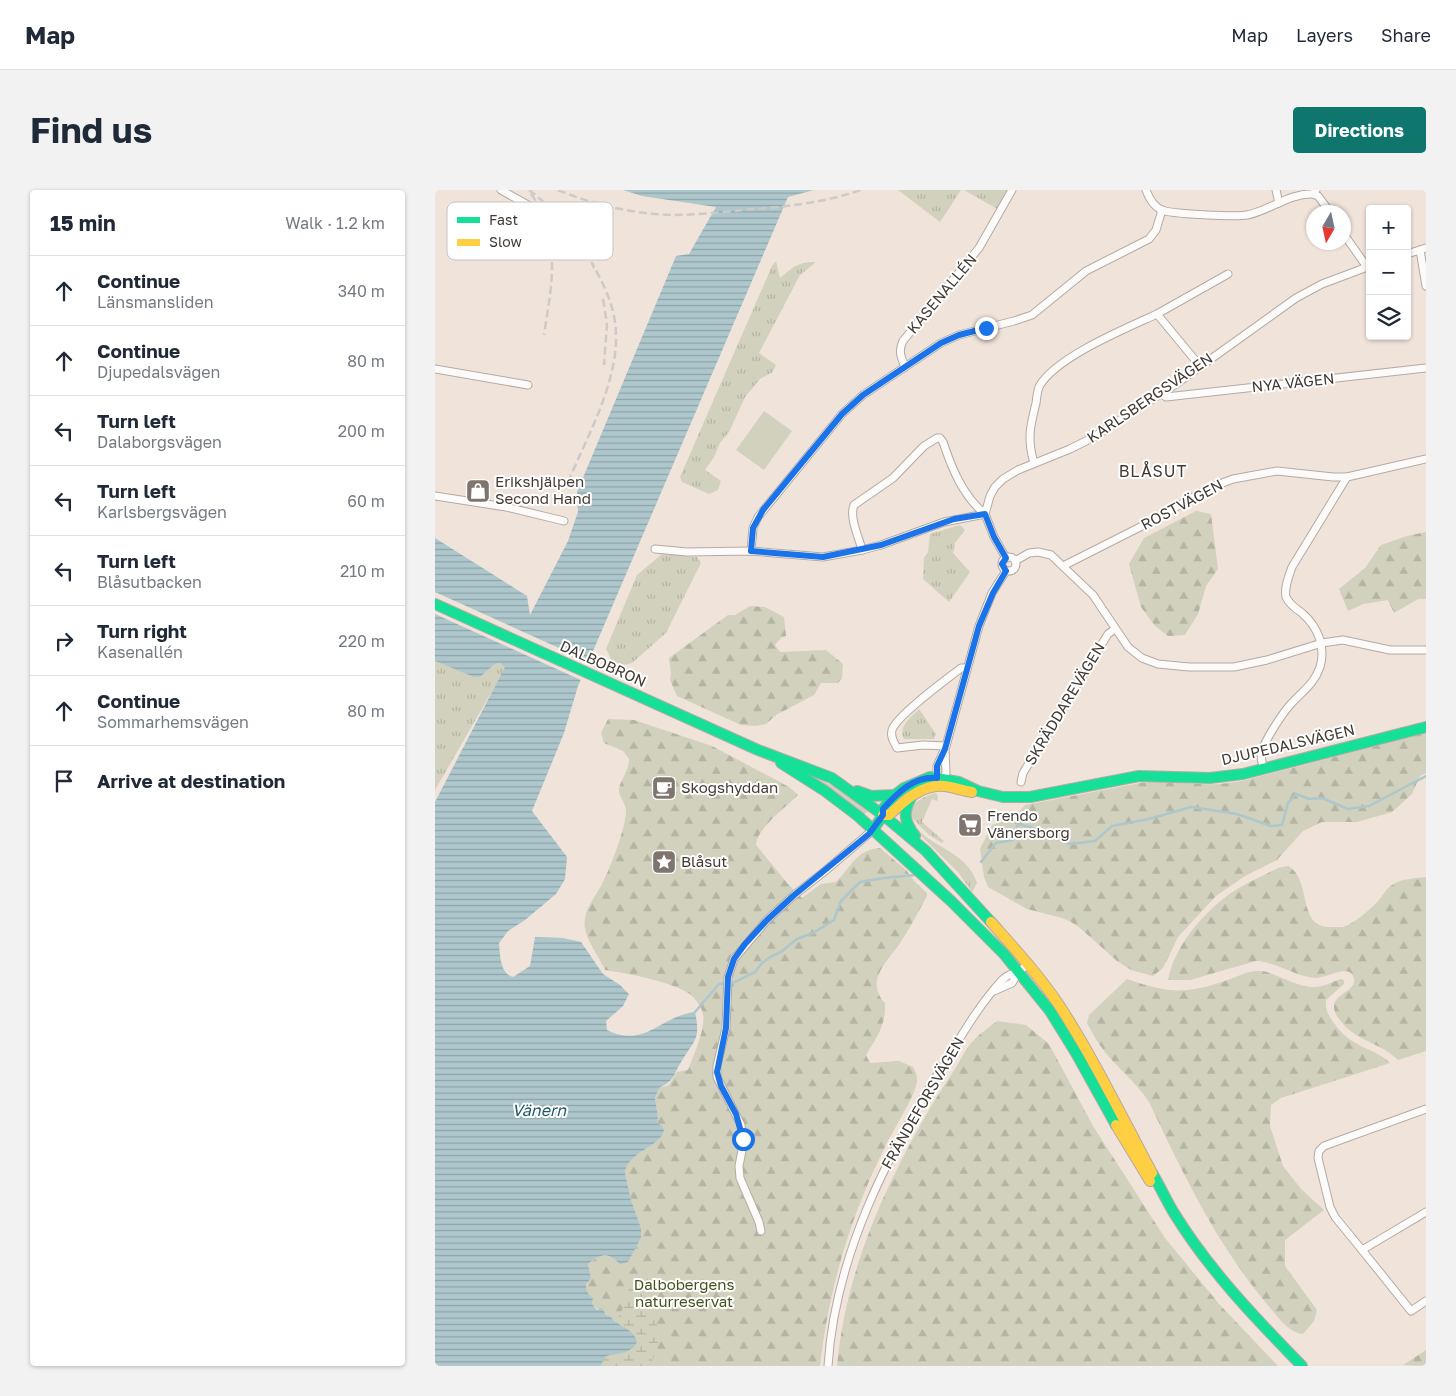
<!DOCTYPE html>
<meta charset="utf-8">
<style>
:root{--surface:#fff;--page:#f2f2f3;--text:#1f2937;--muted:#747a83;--line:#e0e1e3;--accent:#0f766e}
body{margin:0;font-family:"Golos Text",sans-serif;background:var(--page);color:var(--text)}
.controls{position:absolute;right:15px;top:15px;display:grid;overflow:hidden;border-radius:5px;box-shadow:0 1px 4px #0004}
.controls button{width:45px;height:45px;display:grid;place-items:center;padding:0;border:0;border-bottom:1px solid var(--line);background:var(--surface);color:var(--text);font:25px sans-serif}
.compass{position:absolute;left:871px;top:15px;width:45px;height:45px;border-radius:50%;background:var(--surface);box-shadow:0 1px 4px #0004;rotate:189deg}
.stop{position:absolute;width:15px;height:15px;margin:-11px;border:4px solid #1a73e8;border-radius:50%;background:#fff}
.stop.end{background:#1a73e8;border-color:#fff;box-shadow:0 1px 5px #0008}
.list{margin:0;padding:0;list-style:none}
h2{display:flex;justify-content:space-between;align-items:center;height:65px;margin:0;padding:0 20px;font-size:21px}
h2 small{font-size:16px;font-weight:400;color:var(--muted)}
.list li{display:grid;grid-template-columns:32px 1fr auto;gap:15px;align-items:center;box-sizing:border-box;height:70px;padding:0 20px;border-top:1px solid var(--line)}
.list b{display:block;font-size:19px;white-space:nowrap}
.list p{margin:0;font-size:16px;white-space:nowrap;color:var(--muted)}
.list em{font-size:16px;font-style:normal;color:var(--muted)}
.icon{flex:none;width:28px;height:28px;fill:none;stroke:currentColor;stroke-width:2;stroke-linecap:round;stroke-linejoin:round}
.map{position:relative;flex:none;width:991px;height:1176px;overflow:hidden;border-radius:5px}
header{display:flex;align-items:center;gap:30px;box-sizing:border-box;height:70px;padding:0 25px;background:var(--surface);border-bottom:1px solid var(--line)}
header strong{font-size:24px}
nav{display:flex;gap:28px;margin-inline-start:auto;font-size:18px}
.intro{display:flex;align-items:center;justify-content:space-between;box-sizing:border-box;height:120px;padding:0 30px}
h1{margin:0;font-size:35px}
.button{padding:12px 22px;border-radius:5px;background:var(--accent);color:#fff;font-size:18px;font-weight:700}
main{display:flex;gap:30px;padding:0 30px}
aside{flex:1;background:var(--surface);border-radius:5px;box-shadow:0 1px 4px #0004}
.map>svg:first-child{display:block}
</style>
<header>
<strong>Map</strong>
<nav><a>Map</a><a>Layers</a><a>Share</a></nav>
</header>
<div class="intro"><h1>Find us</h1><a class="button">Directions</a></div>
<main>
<aside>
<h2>15 min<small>Walk · 1.2 km</small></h2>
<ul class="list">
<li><svg class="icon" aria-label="ahead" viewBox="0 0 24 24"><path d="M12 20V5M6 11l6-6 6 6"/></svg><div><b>Continue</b><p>Länsmansliden</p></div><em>340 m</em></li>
<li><svg class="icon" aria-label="ahead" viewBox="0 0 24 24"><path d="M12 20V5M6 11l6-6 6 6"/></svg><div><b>Continue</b><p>Djupedalsvägen</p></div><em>80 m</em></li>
<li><svg class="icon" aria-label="left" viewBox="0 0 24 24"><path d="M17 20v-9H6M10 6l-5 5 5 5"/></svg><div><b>Turn left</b><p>Dalaborgsvägen</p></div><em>200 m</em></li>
<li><svg class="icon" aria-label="left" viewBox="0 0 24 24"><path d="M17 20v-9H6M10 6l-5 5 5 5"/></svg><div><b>Turn left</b><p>Karlsbergsvägen</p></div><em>60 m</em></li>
<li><svg class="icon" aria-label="left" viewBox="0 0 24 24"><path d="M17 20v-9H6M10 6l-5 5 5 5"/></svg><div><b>Turn left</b><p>Blåsutbacken</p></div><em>210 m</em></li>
<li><svg class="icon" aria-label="right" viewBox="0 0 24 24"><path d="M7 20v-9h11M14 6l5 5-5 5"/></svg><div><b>Turn right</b><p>Kasenallén</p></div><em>220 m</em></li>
<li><svg class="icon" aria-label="ahead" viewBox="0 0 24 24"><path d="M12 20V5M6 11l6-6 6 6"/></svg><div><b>Continue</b><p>Sommarhemsvägen</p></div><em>80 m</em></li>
<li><svg class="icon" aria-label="arrive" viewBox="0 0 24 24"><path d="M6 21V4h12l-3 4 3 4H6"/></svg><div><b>Arrive at destination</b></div></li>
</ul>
</aside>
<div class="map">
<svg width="991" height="1176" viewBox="0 0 991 1176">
<defs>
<pattern id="grass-tufts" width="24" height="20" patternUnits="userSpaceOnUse" patternTransform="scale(1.25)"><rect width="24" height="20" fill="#d1d1bd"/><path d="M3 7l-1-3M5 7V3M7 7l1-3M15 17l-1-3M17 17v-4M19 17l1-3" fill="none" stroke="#b5b4a3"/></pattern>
<pattern id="forest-firs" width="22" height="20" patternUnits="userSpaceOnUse" patternTransform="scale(1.25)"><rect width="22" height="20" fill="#d1d1bd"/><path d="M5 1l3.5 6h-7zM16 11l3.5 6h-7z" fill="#b5b4a3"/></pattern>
<pattern id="wetland-marsh" width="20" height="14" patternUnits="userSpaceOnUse" patternTransform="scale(1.25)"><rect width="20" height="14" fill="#d1d1bd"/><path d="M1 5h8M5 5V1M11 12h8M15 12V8" fill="none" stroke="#b5b4a3"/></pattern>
<pattern id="water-rules" width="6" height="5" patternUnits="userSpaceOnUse" patternTransform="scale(1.25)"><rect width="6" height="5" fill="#adc7cd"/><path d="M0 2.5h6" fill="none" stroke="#8ea3a7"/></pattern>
</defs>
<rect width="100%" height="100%" fill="#f0e3da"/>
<g fill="url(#grass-tufts)">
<path d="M463,0H526L505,32Z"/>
<path d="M529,0H574L564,20Z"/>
<path d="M341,71L345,88C358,77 364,71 381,72L365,85L324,163L341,175L338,182L325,189L310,207L294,242L285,253L279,267L270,280L286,291L283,300L274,304L247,292L245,287L337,76Z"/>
<path d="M525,335L530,340L520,353L518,363L535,382L514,412L488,389L489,368L493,362L495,344Z"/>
<path d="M227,364L262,367L266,373L231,443L197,473L185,476L178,473L171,459L202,385Z"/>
<path d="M0,471L45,487L60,474L65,473L71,477L0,600Z"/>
<path d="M484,519L501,544L499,549H469C463,537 475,528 484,519Z"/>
<path d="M371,582L406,600L436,620L427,625Z"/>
<path d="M501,603L503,607L502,611L497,609L487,632L509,651L507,653L494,645L474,625C477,612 489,606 501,603Z"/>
<path d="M474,631C480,636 485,642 491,647C511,661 534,668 542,693L537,702L523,682L476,636Z"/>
</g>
<g fill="url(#forest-firs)">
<path d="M761,321L776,324L783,379L771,396L763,424L750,445L733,446L720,436L706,417L694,374L709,348Z"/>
<path d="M991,342V409H983L959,423L953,410L928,414L913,421L904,399L930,378L946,355L972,346Z"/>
<path d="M315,416L330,417L349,427L351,446L346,448L340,455L345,462L391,460L408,474L407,488L403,493H386L379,505L341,525L331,534L321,536L306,535L242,506L235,490L236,484L234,468L293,425H300Z"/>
<path d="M173,529L199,530L277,556L354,597L363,605C351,617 322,638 321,655L352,693L367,708L386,694L401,692C416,677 422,659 445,658L472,681L479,691L492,703V706C484,721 475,738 465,753C453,771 429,791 450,813C451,835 442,847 431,865L435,873L464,871L478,877C480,881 482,885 482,888C484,901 456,943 450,957C415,1027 394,1098 385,1176H165L181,1132C174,1124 164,1122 157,1114L158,1108C153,1104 151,1101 151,1094L156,1088L153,1074L166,1065L178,1067L181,1071L195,1068L206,1048V1038L196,1010L190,983C192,962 224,958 229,941L222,933L223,927L220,908L224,898L234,895L242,882L253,880C258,867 271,838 268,824C267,818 261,809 256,805C239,792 191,783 170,780C165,769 151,749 150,738C147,722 159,709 166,696C174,681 192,636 191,619C190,612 183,606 184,598C187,587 194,581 194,569L188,561L169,553L166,543Z"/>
<path d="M991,543V583L985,586L977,604L957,622L922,632H887L868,641L842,670L810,686L781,706L743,747L728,778L718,786L696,780L682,771L645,738L636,732L627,728L592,719L553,697L549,687L545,659L557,635L580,627L590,615L705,593C726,590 746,594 768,594C781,595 794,593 807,591Z"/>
<path d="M853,676C878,690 861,738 896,737C899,737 904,737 908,737C918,734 935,720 942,712C948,707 950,699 957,695C965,689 981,688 991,687V861L963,870C944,851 922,853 904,829C885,803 927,804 918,786C913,774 891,788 880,788C859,786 842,772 821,771L755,790H733C739,760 760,733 783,713C800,698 823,688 843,678Z"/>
<path d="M821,781H828C844,785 862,797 879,797C888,797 897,792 906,789L909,790V794L891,810C890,818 892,822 896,829C903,840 912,849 924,855C935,861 947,864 955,873L846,908L836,915L835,936L848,976L867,1000L889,1020L850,1050V1076L882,1120L879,1131L868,1144C852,1142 841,1124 831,1113C781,1053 747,982 714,912C700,890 679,876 664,854C660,848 656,840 652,833L654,825L692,789C702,792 712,796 723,798C755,806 784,793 814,782Z"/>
<path d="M562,831L591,835L614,854L658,936L730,1048L785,1115L843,1176H402C410,1089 443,1010 486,934C496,915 508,897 520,879C525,870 530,861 536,853C543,845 553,838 562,831Z"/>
<path d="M991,1160V1176L968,1175Z"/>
</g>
<path fill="url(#wetland-marsh)" d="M196,1095H207C212,1108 223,1131 224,1145C224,1155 219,1167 215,1176H165L171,1166C182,1163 196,1164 202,1152L196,1142L181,1132C189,1121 190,1107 196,1095Z"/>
<path fill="#d1d1bd" d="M329,221L357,241L329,280L301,260Z"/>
<path fill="url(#water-rules)" d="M188,0H379L353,7L143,496L129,543L97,621L132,667L130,689L121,704L90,730L73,741L64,753C65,764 65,784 78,787L95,776L100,747L128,748L146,752L168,784L185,795L194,804L188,816L171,831L172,840C210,859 225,826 260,822C266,850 259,850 246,872C237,887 241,889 224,898L220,908L223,927L222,933L227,936L229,941C224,958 192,962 190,983L196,1010L206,1038V1048L193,1072L185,1074C172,1062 167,1063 153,1074L156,1088L151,1094C151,1101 153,1104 158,1108L157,1114L162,1120L167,1118L171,1125C176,1126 177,1129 181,1132C190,1139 199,1140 202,1152C196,1164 183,1163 171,1166L165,1176H0V612L70,477L65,473L60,474L45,487H39L0,471V348L92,406L95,425L133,351L143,322L142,302L241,66L254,64L281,17L207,6Z"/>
<path fill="#f0e3da" d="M0,402L155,472L148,491L0,424Z"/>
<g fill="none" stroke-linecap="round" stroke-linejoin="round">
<g stroke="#adc7cd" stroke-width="2.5">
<path d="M546,672L561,653L578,650L583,634L595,637L635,654L660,651L677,636L714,629L756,617L802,624L836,636L847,635L853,613L861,604L874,609L887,608L913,619L934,616L991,586"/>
<path d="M260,822L284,794L298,793L320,782L326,774L335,767L346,762L362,749L378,743L399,730L406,711L425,692L449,688L480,685"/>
</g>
<defs>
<g id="street">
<path d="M66,0L136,39L155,62"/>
<path d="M711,0C714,8 719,17 727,20C735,24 802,27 812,25C834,21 854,3 878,4L881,0"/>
<path d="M841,0L844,13"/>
<path d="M878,4L883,6L895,22"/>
<path d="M908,43L932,77"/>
<path d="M985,60L991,96"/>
<path d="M972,64L991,58"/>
<path d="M722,124L793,84"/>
<path d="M470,177C466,167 463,161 468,151L544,58L577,0"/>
<path d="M0,179L93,195"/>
<path d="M726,203L731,207L991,178"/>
<path d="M599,273C592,249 595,237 601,213C602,207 602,200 605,195C623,166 692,138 722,124L765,176"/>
<path d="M0,306L71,317L129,331"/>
<path d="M220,359L252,362L316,361L388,367L427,360L446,355L509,332L550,324"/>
<path d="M427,360C424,347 414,328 419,315L458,288L489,256L502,248H505L508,252C517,279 528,306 550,324"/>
<path d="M316,361L318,338L323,327L407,224L428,205L506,153L524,145L579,131L597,125L651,81L714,49L721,40L727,20"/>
<circle cx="574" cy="374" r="7"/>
<path d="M571,368L559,347L550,324L555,306L560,297L568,289L583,280L635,259L657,248L741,194L861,108L887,94L935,76"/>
<path d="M580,371L594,363L603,362L616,365L658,405L693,457L707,468L723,474L754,477H799L832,470L887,453L908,450L955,460H991"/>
<path d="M628,376L717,331L774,298L798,289L842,281L898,287H912L991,269"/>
<path d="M511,556L488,555L462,558C459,552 455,547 457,540C461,526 512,489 526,478H532"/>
<path d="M829,579C827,573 825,567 827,561C830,550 847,524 855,515C866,502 879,495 885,477C891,457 883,437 867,423C861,419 854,414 851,407C849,397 854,386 857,377L912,287"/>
<path d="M504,591L502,588V576L511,556L544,436L557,403L571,381"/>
<path d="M586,592L588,583L673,444L680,439"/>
<path d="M507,594L511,583L510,560"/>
<path d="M559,801L577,793L584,781"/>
<path d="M991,1022L927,1060L976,1121L991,1111"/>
<path d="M326,1041L324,1032L305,988L304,976L308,955L306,935L282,887V876L291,838L293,787L299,769L332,730L358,706L390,681L438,640"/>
<path d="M927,1060L900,1027L895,1017L883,968L884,961L889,956L991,919"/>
<path d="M393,1176C400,1066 452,965 509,874C527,845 544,815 567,790C573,784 577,784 584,781C587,780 590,776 593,774"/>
</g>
<g id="fast">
<path d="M0,414L323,560L397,588L448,625L491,661L556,732"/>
<path d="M346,573L390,601L423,626L516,711L569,764L615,821L641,863L681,935"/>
<path d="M422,601L436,606L460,605"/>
<path d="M476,608C467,623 470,632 480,646"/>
<path d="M438,640L448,625V619L460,605L469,598L495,587L524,592L543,601L568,607H595L704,586L775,588L808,584L991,537"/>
<path d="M717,983C725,996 731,1010 739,1023C774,1080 821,1129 867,1176"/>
</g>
<g id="slow">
<path d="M448,625H454C469,611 487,594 509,596C519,597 528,601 537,602"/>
<path d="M556,732C579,758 604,785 624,815C659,869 687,927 717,983"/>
<path d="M681,935L715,991"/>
</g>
</defs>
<use href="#street" stroke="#b4aaa4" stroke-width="9"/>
<use href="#fast" stroke="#b4aaa4" stroke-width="12"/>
<use href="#slow" stroke="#b4aaa4" stroke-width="12"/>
<use href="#street" stroke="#fdfbf9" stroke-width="7"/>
<use href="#fast" stroke="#16e098" stroke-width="10"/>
<use href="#slow" stroke="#ffcf43" stroke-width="10"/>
<g stroke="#cecac8" stroke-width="2.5" stroke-dasharray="8 4" stroke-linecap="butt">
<path d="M94,0C120,20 147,47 159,78"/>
<path d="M123,0C159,15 199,24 238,25C266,25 294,21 321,19C357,16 391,12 426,0"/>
<path d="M96,4C101,10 105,20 108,28C124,69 115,103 109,145"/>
<path d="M168,109L172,134L169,175"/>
<path d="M133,292C154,242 190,181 179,126C175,106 166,90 157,73"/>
</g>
</g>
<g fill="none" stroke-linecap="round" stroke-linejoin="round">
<path stroke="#1a73e8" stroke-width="6" d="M308,949L301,924L286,896L282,882L291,838L293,787L299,769L310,754L332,730L358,706L434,644L448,625V619C462,603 479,586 502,588V576L510,559L544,436L558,403L571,381L567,374L571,368L559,347L550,324L519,329L446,355L388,367L316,361L318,338L328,320L407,224L428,205L506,153L524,145L551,138"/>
</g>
<defs>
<symbol id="shop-square" viewBox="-11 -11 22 22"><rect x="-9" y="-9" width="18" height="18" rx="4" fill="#80756e" stroke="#fff"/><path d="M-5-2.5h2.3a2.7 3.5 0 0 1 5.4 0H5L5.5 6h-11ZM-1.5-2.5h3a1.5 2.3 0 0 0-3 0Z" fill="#fff"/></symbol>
<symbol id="cafe-square" viewBox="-11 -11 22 22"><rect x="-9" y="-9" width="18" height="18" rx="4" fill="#80756e" stroke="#fff"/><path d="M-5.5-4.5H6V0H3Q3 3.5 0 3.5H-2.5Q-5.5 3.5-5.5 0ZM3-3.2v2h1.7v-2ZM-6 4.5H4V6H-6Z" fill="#fff"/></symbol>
<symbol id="supermarket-square" viewBox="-11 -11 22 22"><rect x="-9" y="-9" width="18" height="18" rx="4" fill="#80756e" stroke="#fff"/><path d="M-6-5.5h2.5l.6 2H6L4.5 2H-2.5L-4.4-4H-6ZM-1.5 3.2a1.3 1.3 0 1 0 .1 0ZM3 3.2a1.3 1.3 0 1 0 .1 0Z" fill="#fff"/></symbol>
<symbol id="sight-square" viewBox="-11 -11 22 22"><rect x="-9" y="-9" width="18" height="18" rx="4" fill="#80756e" stroke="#fff"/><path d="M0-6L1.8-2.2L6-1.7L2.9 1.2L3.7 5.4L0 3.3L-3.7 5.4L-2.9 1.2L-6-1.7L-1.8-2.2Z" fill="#fff"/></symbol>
</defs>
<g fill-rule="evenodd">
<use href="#shop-square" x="29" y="287" width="28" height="28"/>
<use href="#cafe-square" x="215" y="584" width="28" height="28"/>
<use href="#supermarket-square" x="521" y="621" width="28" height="28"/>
<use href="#sight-square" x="215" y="658" width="28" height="28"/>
</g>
<g text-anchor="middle" stroke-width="4" stroke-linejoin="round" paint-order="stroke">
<g font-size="15" fill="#433a34" stroke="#fff">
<text transform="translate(507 104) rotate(-50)" y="5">KASENALLÉN</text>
<text transform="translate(858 193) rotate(-6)" y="5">NYA VÄGEN</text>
<text transform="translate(715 208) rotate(-34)" y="5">KARLSBERGSVÄGEN</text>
<text transform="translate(747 315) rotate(-28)" y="5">ROSTVÄGEN</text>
<text transform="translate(168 474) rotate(24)" y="5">DALBOBRON</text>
<text transform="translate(630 514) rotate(-59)" y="5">SKRÄDDAREVÄGEN</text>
<text transform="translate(853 555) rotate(-13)" y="5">DJUPEDALSVÄGEN</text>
<text transform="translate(488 913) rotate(-60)" y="5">FRÄNDEFORSVÄGEN</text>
</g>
<g font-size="15" fill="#433a34" stroke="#fff" text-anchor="start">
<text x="60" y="297">Erikshjälpen<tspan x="60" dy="17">Second Hand</tspan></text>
<text x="246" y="603">Skogshyddan</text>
<text x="552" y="631">Frendo<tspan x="552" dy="17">Vänersborg</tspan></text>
<text x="246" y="677">Blåsut</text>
</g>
<g font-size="15" fill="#43531e" stroke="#fff">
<text x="249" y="1100">Dalbobergens<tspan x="249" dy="17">naturreservat</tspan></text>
</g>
<g font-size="16" letter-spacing="1" fill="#433a34" stroke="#fff">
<text x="718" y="287">BLÅSUT</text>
</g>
<g font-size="16" font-style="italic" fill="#1f5968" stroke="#fff">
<text x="104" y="926">Vänern</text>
</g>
</g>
<rect x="12" y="12" width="166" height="58" rx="8" fill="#fff" stroke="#c7c4c2" stroke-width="1"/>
<rect x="22" y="27" width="23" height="6" fill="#16e098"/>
<rect x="22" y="49" width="23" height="7" fill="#ffcf43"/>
<g font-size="14" fill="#433a34">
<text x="54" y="35">Fast</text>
<text x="54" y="57">Slow</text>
</g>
</svg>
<div class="controls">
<button>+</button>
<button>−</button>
<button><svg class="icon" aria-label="layers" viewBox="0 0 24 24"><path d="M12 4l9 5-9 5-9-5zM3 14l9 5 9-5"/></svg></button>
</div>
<svg class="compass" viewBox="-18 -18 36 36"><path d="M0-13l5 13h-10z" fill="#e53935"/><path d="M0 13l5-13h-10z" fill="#747a83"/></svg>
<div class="stop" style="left:308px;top:949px"></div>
<div class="stop end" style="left:551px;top:138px"></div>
</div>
</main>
